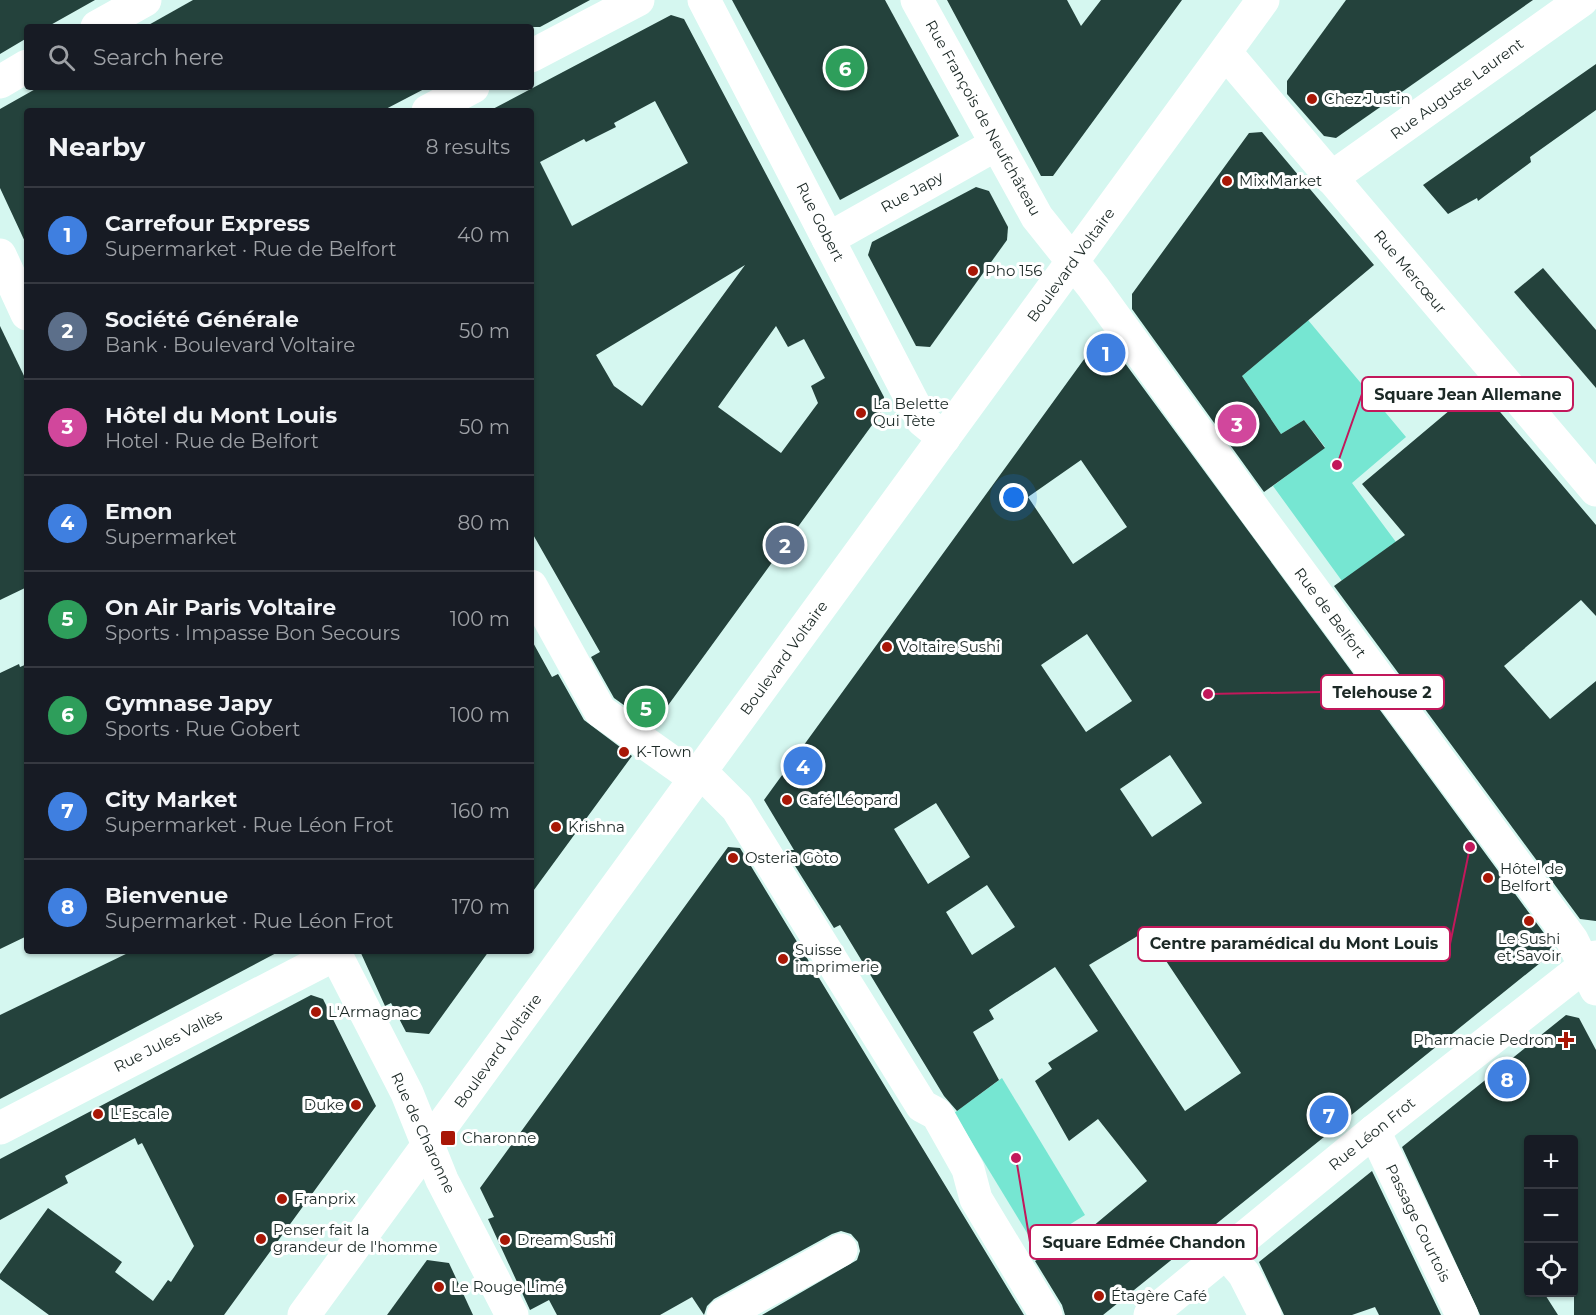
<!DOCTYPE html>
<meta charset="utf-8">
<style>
:root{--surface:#171b24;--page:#242831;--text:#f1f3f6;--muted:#9ea1a6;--line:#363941;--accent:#0b8043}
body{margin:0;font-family:Montserrat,sans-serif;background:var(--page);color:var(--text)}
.controls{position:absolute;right:18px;bottom:18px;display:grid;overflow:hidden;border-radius:6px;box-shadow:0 2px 4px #0004}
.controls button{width:54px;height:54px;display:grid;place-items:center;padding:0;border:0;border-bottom:2px solid var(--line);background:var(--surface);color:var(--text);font:30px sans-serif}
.you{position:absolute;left:1014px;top:498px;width:21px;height:21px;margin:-15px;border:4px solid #fff;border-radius:50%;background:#1a73e8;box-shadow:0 0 0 9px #1a73e833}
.badge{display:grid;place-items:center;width:39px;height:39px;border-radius:50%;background:var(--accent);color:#fff;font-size:20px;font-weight:700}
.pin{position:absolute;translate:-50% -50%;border:3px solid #fff;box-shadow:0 2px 6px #0006}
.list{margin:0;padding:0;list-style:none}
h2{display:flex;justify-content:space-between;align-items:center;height:78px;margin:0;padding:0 24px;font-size:26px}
h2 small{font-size:20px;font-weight:400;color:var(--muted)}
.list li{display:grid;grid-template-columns:39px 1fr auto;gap:18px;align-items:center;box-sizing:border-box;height:96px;padding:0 24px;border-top:2px solid var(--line)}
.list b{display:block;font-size:22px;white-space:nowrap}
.list p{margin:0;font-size:20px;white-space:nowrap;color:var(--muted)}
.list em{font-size:20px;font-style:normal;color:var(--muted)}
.icon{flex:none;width:33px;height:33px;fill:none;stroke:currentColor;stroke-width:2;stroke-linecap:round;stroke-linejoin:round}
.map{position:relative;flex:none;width:1596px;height:1315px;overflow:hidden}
.search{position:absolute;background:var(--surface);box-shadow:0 2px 4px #0004;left:24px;top:24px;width:510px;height:66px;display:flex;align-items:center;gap:15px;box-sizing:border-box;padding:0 21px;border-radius:6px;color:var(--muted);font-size:22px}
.panel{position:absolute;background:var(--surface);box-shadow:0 2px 4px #0004;left:24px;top:108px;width:510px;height:846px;border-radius:6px}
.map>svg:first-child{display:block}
</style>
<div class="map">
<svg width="1596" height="1315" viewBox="0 0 1596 1315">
<rect width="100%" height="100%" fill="#d5f7f0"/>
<g fill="#76e6d2">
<path d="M1308,320L1406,437L1352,483L1396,542L1342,581L1273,486L1325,447L1304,420L1281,434L1242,376Z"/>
<path d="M1002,1078L1085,1215L1035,1246L954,1113Z"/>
</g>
<g fill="#24423c" fill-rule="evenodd">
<path d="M0,0H95L47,27H27V38L0,54Z"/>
<path d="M193,0H590L540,27H145Z"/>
<path d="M732,0H885L959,136L840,200Z"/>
<path d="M947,0H1067L1081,26L1101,0H1182L1053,176H1041Z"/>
<path d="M1346,0H1533L1336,138L1324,136L1287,94V81Z"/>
<path d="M671,15L684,19L884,397L883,410L653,726L614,698L591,657L600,652L531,531V111H489ZM655,101L688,163L572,226L540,162L584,139L586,142L616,127L614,123ZM745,265L642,406L614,386L596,355ZM776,326L788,347L804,339L825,378L811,386L818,403L781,453L718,407Z"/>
<path d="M1596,64V110L1530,157L1531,162L1478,201L1477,198L1448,214L1423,185Z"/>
<path d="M39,87H428L382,111H27V246L0,188V109Z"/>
<path d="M1262,132L1374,265L1242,376L1281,434L1304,420L1325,448L1264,492L1132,309V294L1249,133Z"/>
<path d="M976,187L989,191L1008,227L1007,240L930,347L916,346L868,255L872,242Z"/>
<path d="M1543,268L1596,330V388L1514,292Z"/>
<path d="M0,326L27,382V587L0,600Z"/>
<path d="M1098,340H1108L1552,944L1550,955L1103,1315H1065L1062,1305L1035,1261L1092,1227L1147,1181L1098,1119L1069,1141L1035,1081L1052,1069L1048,1063L1098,1031L1055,967L989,1010L994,1019L973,1032L999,1080L957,1111L944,1096L840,925L834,928L785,850H794L764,800ZM1081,460L1127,527L1073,564L1028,497ZM1087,634L1132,701L1086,732L1041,665ZM1170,755L1202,803L1152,837L1120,789ZM936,803L970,857L928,884L894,829ZM987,885L1015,927L972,955L946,912ZM1146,931L1241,1073L1185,1111L1089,965Z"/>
<path d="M1473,380L1596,525V616L1581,600L1504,666L1550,719L1596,681V921L1580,919L1334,586L1405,535L1362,484L1450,410L1445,403Z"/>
<path d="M531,639L552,677L558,674L584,720L632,756L531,894Z"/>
<path d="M19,664L20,667L27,664V936L0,949V673Z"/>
<path d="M728,847L740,848L1024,1315H762L857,1260L860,1251L858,1242L851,1234L841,1231L832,1234L714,1299L707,1306L704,1315L692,1297L660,1315H557L549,1300L530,1310L488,1219L494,1217L480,1188Z"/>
<path d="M132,951H280L0,1099V1015Z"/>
<path d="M360,951H489L429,1034L406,1032L391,1003L385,1006Z"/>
<path d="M311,995L323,999L376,1106L224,1315H49L0,1279V1274L48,1208L122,1262L115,1272L153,1301L168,1280L171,1282L194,1246L142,1143L138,1145L135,1138L65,1176L68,1183L0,1220V1159Z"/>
<path d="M1566,1015L1579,1018L1596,1050V1315H1574V1140H1528V1293H1544L1558,1315H1480L1402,1147Z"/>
<path d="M1372,1171L1441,1315H1379L1375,1307L1352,1315H1284L1259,1262Z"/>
<path d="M427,1260L449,1263L473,1315H387Z"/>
</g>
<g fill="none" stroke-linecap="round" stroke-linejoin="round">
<g stroke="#fff" stroke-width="33">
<path d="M704,0L922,420L944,438"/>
<path d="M917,0L1037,217L1093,287L1255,511L1572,940L1596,989"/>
<path d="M97,27L145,0"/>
<path d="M1226,53L1596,490"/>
<path d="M531,56L638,0"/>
<path d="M0,82L27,66"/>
<path d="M428,111L473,87"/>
<path d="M1331,178L1582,0"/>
<path d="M828,239L995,145"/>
<path d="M0,255L27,314"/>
<path d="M531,586L600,711L696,779"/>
<path d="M701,772L737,808L922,1106L937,1114L968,1169L976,1199L1046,1315"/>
<path d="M334,951L407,1093L442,1180L512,1315"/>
<path d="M0,1128L336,954"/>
<path d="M1374,1131L1462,1315"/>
<path d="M1227,1254L1244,1274L1265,1315"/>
<path d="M723,1315L841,1250"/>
<path d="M1150,1315L1374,1131L1596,957"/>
</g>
<path stroke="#fff" stroke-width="33" d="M304,1315L1263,0"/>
</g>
<g fill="#a81706" stroke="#fff" stroke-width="2">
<circle cx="1312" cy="99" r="6"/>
<circle cx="1227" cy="181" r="6"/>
<circle cx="973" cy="271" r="6"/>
<circle cx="861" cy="413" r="6"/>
<circle cx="887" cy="647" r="6"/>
<circle cx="624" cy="752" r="6"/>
<circle cx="787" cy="800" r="6"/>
<circle cx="556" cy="827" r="6"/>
<circle cx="733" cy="858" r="6"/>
<circle cx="1488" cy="878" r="6"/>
<circle cx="1529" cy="921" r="6"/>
<circle cx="783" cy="959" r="6"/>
<circle cx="316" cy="1012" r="6"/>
<path d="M1563 1031h6v6h6v6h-6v6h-6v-6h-6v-6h6z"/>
<circle cx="356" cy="1105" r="6"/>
<circle cx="98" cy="1114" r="6"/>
<rect x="440" y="1130" width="16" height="16" rx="3"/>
<circle cx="282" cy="1199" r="6"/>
<circle cx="261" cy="1239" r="6"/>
<circle cx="505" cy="1240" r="6"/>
<circle cx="439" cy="1287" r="6"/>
<circle cx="1099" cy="1296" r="6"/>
</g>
<g text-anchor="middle" stroke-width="6" stroke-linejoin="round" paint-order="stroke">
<g font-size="15" fill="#1c2926" stroke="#fff">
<text transform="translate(1457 89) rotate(-36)" y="5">Rue Auguste Laurent</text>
<text transform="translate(983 118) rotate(61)" y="5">Rue François de Neufchâteau</text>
<text transform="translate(912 192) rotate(-29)" y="5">Rue Japy</text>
<text transform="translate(820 222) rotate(63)" y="5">Rue Gobert</text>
<text transform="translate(1071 265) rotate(-54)" y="5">Boulevard Voltaire</text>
<text transform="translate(1410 272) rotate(50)" y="5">Rue Mercœur</text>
<text transform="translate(1330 613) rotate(53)" y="5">Rue de Belfort</text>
<text transform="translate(784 658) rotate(-54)" y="5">Boulevard Voltaire</text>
<text transform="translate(168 1041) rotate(-27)" y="5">Rue Jules Vallès</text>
<text transform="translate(498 1051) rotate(-54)" y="5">Boulevard Voltaire</text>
<text transform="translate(423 1133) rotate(65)" y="5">Rue de Charonne</text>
<text transform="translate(1372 1134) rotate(-39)" y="5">Rue Léon Frot</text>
<text transform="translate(1418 1223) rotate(64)" y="5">Passage Courtois</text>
</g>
<g font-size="15" fill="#1c2926" stroke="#fff" text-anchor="start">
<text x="1324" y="104">Chez Justin</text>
<text x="1239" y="186">Mix Market</text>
<text x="985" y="276">Pho 156</text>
<text x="873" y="409">La Belette<tspan x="873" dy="17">Qui Tète</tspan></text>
<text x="899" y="652">Voltaire Sushi</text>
<text x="636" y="757">K-Town</text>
<text x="799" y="805">Café Léopard</text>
<text x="568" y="832">Krishna</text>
<text x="745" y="863">Osteria Gòto</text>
<text x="1500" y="874">Hôtel de<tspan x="1500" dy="17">Belfort</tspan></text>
<text x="1529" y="944" text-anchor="middle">Le Sushi<tspan x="1529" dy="17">et Savoir</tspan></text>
<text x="795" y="955">Suisse<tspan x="795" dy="17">imprimerie</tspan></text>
<text x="328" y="1017">L'Armagnac</text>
<text x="1554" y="1045" text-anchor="end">Pharmacie Pedron</text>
<text x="344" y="1110" text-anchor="end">Duke</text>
<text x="110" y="1119">L'Escale</text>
<text x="462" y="1143">Charonne</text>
<text x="294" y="1204">Franprix</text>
<text x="273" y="1235">Penser fait la<tspan x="273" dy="17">grandeur de l'homme</tspan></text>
<text x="517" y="1245">Dream Sushi</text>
<text x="451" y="1292">Le Rouge Limé</text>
<text x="1111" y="1301">Étagère Café</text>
</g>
</g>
<path fill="none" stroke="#c2185b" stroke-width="2" d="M1337 465L1362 394M1208 694L1321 692M1470 847L1450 944M1016 1158L1030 1242"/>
<g fill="#c2185b" stroke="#fff" stroke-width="2">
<circle cx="1337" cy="465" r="6"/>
<circle cx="1208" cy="694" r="6"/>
<circle cx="1470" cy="847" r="6"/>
<circle cx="1016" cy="1158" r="6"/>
</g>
<g fill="#fff" stroke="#c2185b" stroke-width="2">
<rect x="1362" y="377" width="211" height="34" rx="6"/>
<rect x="1321" y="675" width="123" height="34" rx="6"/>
<rect x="1138" y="927" width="312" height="34" rx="6"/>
<rect x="1030" y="1225" width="227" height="34" rx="6"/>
</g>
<g font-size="16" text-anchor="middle" font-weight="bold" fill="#1c2926">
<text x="1468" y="400">Square Jean Allemane</text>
<text x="1382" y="698">Telehouse 2</text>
<text x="1294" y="949">Centre paramédical du Mont Louis</text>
<text x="1144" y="1248">Square Edmée Chandon</text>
</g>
</svg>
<div class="controls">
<button>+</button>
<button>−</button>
<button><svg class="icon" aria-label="locate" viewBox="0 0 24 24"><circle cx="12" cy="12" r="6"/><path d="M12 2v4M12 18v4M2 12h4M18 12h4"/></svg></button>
</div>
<div class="you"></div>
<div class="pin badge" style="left:1106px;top:353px;background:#3f7fe0">1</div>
<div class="pin badge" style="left:785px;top:545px;background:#5c6f8a">2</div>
<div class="pin badge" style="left:1237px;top:424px;background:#d1479c">3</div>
<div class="pin badge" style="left:803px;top:766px;background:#3f7fe0">4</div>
<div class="pin badge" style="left:646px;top:708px;background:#2e9e5b">5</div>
<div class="pin badge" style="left:845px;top:68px;background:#2e9e5b">6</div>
<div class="pin badge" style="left:1329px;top:1115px;background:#3f7fe0">7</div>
<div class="pin badge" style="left:1507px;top:1079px;background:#3f7fe0">8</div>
<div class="search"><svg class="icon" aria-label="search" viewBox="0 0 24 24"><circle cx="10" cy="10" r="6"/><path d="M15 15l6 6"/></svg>Search here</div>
<section class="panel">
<h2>Nearby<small>8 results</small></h2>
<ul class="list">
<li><span class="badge" style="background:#3f7fe0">1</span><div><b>Carrefour Express</b><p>Supermarket · Rue de Belfort</p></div><em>40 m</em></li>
<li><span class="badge" style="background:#5c6f8a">2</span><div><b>Société Générale</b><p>Bank · Boulevard Voltaire</p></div><em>50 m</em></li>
<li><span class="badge" style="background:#d1479c">3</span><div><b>Hôtel du Mont Louis</b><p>Hotel · Rue de Belfort</p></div><em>50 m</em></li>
<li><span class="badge" style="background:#3f7fe0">4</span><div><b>Emon</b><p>Supermarket</p></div><em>80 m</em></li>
<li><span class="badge" style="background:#2e9e5b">5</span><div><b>On Air Paris Voltaire</b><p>Sports · Impasse Bon Secours</p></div><em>100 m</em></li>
<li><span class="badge" style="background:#2e9e5b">6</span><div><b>Gymnase Japy</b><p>Sports · Rue Gobert</p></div><em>100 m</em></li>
<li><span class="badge" style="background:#3f7fe0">7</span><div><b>City Market</b><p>Supermarket · Rue Léon Frot</p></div><em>160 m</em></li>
<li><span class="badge" style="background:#3f7fe0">8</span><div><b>Bienvenue</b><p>Supermarket · Rue Léon Frot</p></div><em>170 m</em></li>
</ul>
</section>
</div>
